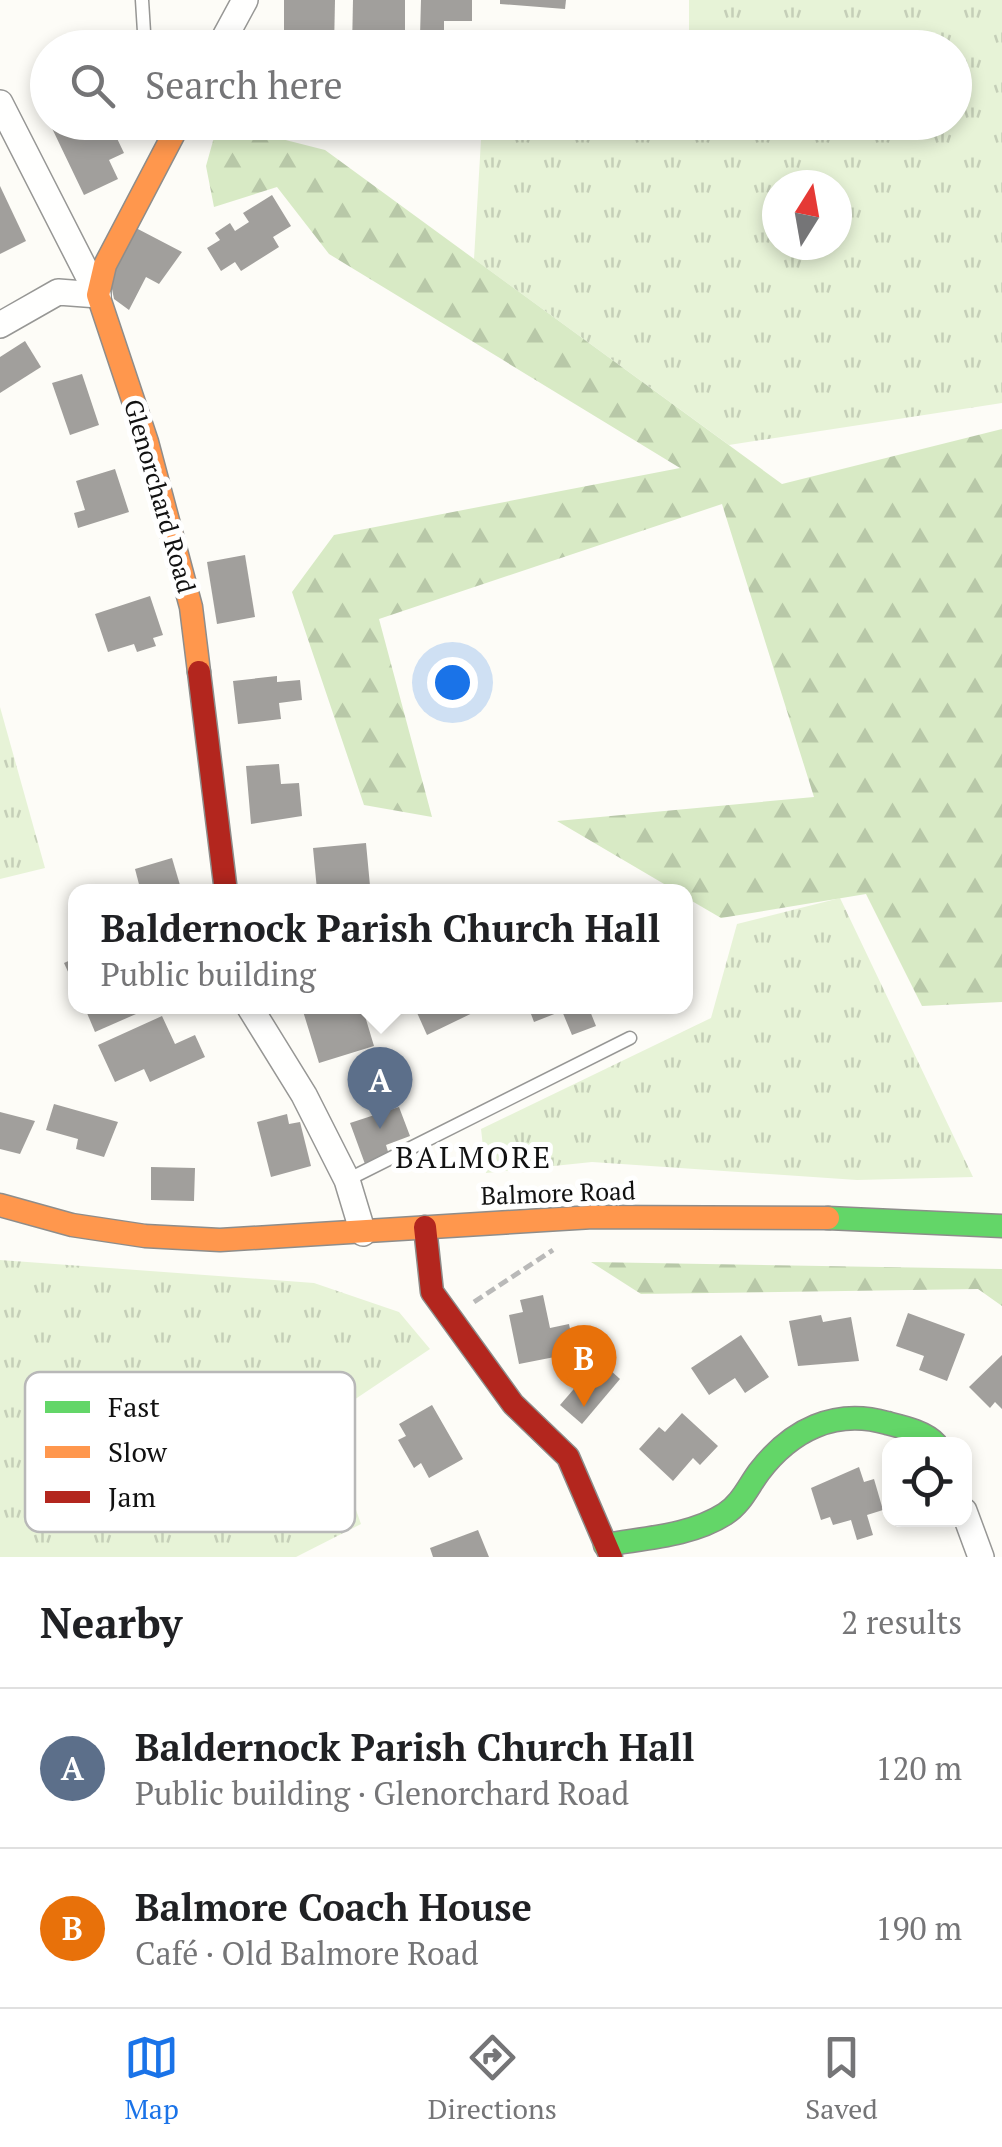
<!DOCTYPE html>
<meta charset="utf-8">
<style>
:root{--surface:#fff;--page:#f6f6f6;--text:#202124;--muted:#757577;--line:#e0e0e0;--accent:#1a73e8}
body{margin:0;font-family:"PT Serif",serif;background:var(--page);color:var(--text)}
.controls{position:absolute;right:30px;bottom:30px;display:grid;overflow:hidden;border-radius:20px;box-shadow:0 5px 15px #0003}
.controls button{width:90px;height:90px;display:grid;place-items:center;padding:0;border:0;border-bottom:2px solid var(--line);background:var(--surface);color:var(--text);font:50px sans-serif}
.compass{position:absolute;left:762px;top:170px;width:90px;height:90px;border-radius:50%;background:var(--surface);box-shadow:0 5px 15px #0003;rotate:11deg}
.you{position:absolute;left:452px;top:682px;width:35px;height:35px;margin:-25px;border:8px solid #fff;border-radius:50%;background:#1a73e8;box-shadow:0 0 0 15px #1a73e833}
.badge{display:grid;place-items:center;width:65px;height:65px;border-radius:50%;background:var(--accent);color:#fff;font-size:32px;font-weight:700}
.pin{position:absolute;translate:-50% -82px;filter:drop-shadow(0 2px 5px #0008)}
.pin::after{content:'';position:absolute;top:52px;width:35px;height:30px;background:inherit;clip-path:polygon(0 0,100% 0,50% 100%)}
.popup{position:absolute;left:68px;top:884px;width:625px;height:130px;box-sizing:border-box;display:grid;place-content:center;border-radius:20px;background:var(--surface);filter:drop-shadow(0 2px 8px #0005);font-size:32px;white-space:nowrap;color:var(--muted)}
.popup b{font-size:38px;color:var(--text)}
.popup::after{content:'';position:absolute;left:50%;top:100%;margin-left:-20px;border:20px solid transparent;border-top-color:var(--surface)}
.list{margin:0;padding:0;list-style:none}
h2{display:flex;justify-content:space-between;align-items:center;height:130px;margin:0;padding:0 40px;font-size:42px}
h2 small{font-size:32px;font-weight:400;color:var(--muted)}
.list li{display:grid;grid-template-columns:65px 1fr auto;gap:30px;align-items:center;box-sizing:border-box;height:160px;padding:0 40px;border-top:2px solid var(--line)}
.list b{display:block;font-size:38px;white-space:nowrap}
.list p{margin:0;font-size:32px;white-space:nowrap;color:var(--muted)}
.list em{font-size:32px;font-style:normal;color:var(--muted)}
.icon{flex:none;width:55px;height:55px;fill:none;stroke:currentColor;stroke-width:2;stroke-linecap:round;stroke-linejoin:round}
.map{position:relative;flex:none;width:1002px;height:1557px;overflow:hidden}
.search{position:absolute;background:var(--surface);box-shadow:0 5px 15px #0003;left:30px;right:30px;top:30px;height:110px;display:flex;align-items:center;gap:25px;box-sizing:border-box;padding:0 35px;border-radius:55px;color:var(--muted);font-size:38px}
.sheet{height:450px;background:var(--surface)}
nav{display:flex;justify-content:space-around;align-items:center;box-sizing:border-box;height:140px;border-top:2px solid var(--line);background:var(--surface);font-size:28px;color:var(--muted)}
nav a{display:grid;justify-items:center;gap:5px}
nav .on{color:var(--accent)}
.map>svg:first-child{display:block}
</style>
<div class="map">
<svg width="1002" height="1557" viewBox="0 0 1002 1557">
<defs>
<pattern id="grass-tufts" width="24" height="20" patternUnits="userSpaceOnUse" patternTransform="scale(2.5)"><rect width="24" height="20" fill="#e7f3d7"/><path d="M3 7l-1-3M5 7V3M7 7l1-3M15 17l-1-3M17 17v-4M19 17l1-3" fill="none" stroke="#c5cfb8"/></pattern>
<pattern id="forest-firs" width="22" height="20" patternUnits="userSpaceOnUse" patternTransform="scale(2.5)"><rect width="22" height="20" fill="#d8eac5"/><path d="M5 1l3.5 6h-7zM16 11l3.5 6h-7z" fill="#b8c8a8"/></pattern>
</defs>
<rect width="100%" height="100%" fill="#fdfcf7"/>
<g fill="url(#grass-tufts)" fill-rule="evenodd">
<path d="M689,0H1002V403L729,445L474,259L482,123L954,122V48L689,47ZM777,185H837V245H777Z"/>
<path d="M0,707L45,868L0,879Z"/>
<path d="M840,898L973,1177L857,1180L592,1162L486,1173L481,1129L711,1018L737,924Z"/>
<path d="M0,1260L314,1283L399,1312L430,1349L324,1420L361,1524L296,1557H0Z"/>
</g>
<g fill="url(#forest-firs)">
<path d="M218,123L325,150L782,484L1002,429V1002L922,1006L866,894L721,918L685,897V892L676,891L557,821L814,797L722,504L379,619L432,817L364,805L292,592L334,535L680,468L329,254L277,187L214,207L206,166Z"/>
<path d="M591,1262L1002,1269V1306L978,1289L641,1294Z"/>
</g>
<g fill="#a19f9c">
<path d="M284,0H335L334,48H284Z"/>
<path d="M353,0H405V48H352Z"/>
<path d="M421,0H472V21H444V37L420,36Z"/>
<path d="M500,0H566L565,9L500,4Z"/>
<path d="M49,122H91L97,135L112,128L124,153L109,160L118,179L84,195Z"/>
<path d="M0,186L26,241L0,254Z"/>
<path d="M272,195L291,226L273,237L279,247L241,271L235,262L221,271L207,248L220,240L215,233L230,223L235,231L249,222L243,213Z"/>
<path d="M136,228L182,252L159,284L146,277L129,310L114,299L110,279Z"/>
<path d="M25,341L41,367L0,393V357Z"/>
<path d="M82,374L99,425L70,435L52,383Z"/>
<path d="M115,469L129,512L78,528L74,513L85,510L76,481Z"/>
<path d="M245,555L255,617L217,624L207,562Z"/>
<path d="M150,596L163,635L153,638L156,646L137,652L134,644L108,652L95,614Z"/>
<path d="M277,676V682L300,680L302,700L279,703L281,719L238,724L233,681Z"/>
<path d="M279,764L281,784L299,783L302,816L251,824L246,766Z"/>
<path d="M366,843L370,886L317,890L313,848Z"/>
<path d="M172,858L182,892H141L135,869Z"/>
<path d="M75,958V987L64,963Z"/>
<path d="M84,1006H133L136,1014L95,1032Z"/>
<path d="M313,1006L315,1011L362,1006L374,1046L319,1063L302,1008Z"/>
<path d="M414,1006H487L427,1035Z"/>
<path d="M528,1006H588L596,1026L572,1035L562,1011L534,1022Z"/>
<path d="M162,1016L175,1044L195,1035L205,1057L150,1082L144,1069L115,1082L98,1045Z"/>
<path d="M54,1104L118,1122L104,1157L76,1149L78,1139L46,1130Z"/>
<path d="M399,1107L410,1136L386,1145L389,1155L365,1164L350,1123Z"/>
<path d="M0,1112L35,1121L20,1154L0,1149Z"/>
<path d="M287,1114L289,1124L300,1122L311,1166L271,1177L257,1122Z"/>
<path d="M151,1167L195,1168L194,1201L151,1200Z"/>
<path d="M543,1295L550,1328L569,1324L575,1353L519,1364L509,1315L523,1312L520,1300Z"/>
<path d="M908,1313L965,1334L947,1381L919,1370L924,1356L896,1346Z"/>
<path d="M821,1315L823,1322L851,1317L859,1361L798,1366L789,1321Z"/>
<path d="M741,1335L769,1377L745,1393L735,1378L709,1395L691,1368Z"/>
<path d="M1002,1355V1409L995,1402L990,1408L969,1387Z"/>
<path d="M599,1360L620,1379L582,1424L560,1405Z"/>
<path d="M432,1405L463,1459L429,1478L421,1463L414,1468L398,1440L406,1436L399,1424Z"/>
<path d="M682,1413L718,1446L700,1465L693,1458L673,1481L639,1449L659,1427L665,1432Z"/>
<path d="M859,1467L864,1482L874,1479L883,1510L867,1515L873,1535L857,1540L851,1520L833,1525L830,1517L821,1520L811,1488Z"/>
<path d="M478,1530L489,1557H433L430,1548Z"/>
</g>
<g fill="none" stroke-linecap="round" stroke-linejoin="round">
<defs>
<g id="lane">
<path d="M142,0L145,48"/>
<path d="M347,1180L630,1038"/>
</g>
<g id="street">
<path d="M219,48L245,0"/>
<path d="M0,103L98,295"/>
<path d="M0,325L58,292L98,295"/>
<path d="M249,1006L304,1095L347,1180L363,1233"/>
<path d="M964,1511L981,1557"/>
</g>
<g id="fast">
<path d="M828,1218L1002,1226"/>
<path d="M605,1545C644,1538 691,1536 725,1514C741,1504 748,1487 759,1472C791,1430 835,1408 887,1423C903,1427 926,1432 936,1444"/>
</g>
<g id="slow">
<path d="M180,122L105,265L98,295L147,442L191,607L199,672"/>
<path d="M0,1205L72,1225L145,1236L220,1240L593,1217L828,1218"/>
</g>
<g id="jam">
<path d="M199,672L226,892"/>
<path d="M425,1227L432,1292L513,1404L568,1457L611,1557"/>
</g>
</defs>
<use href="#lane" stroke="#979795" stroke-width="15"/>
<use href="#street" stroke="#979795" stroke-width="28"/>
<use href="#fast" stroke="#8e8d8b" stroke-width="25"/>
<use href="#slow" stroke="#8e8d8b" stroke-width="25"/>
<use href="#jam" stroke="#8e8d8b" stroke-width="25"/>
<path stroke="#b9b9b8" stroke-width="5" stroke-dasharray="10 5" stroke-linecap="butt" d="M474,1302L553,1250"/>
<use href="#lane" stroke="#fffffe" stroke-width="12"/>
<use href="#street" stroke="#fffffe" stroke-width="25"/>
<use href="#fast" stroke="#63d668" stroke-width="22"/>
<use href="#slow" stroke="#ff974d" stroke-width="22"/>
<use href="#jam" stroke="#b3261e" stroke-width="22"/>
</g>
<g text-anchor="middle" stroke-width="10" stroke-linejoin="round" paint-order="stroke">
<g font-size="25" fill="#111" stroke="#fff">
<text transform="translate(160 496) rotate(74)" y="9">Glenorchard Road</text>
<text transform="translate(558 1193) rotate(-2)" y="9">Balmore Road</text>
</g>
<g font-size="30" letter-spacing="2.5" fill="#111" stroke="#fff">
<text x="474" y="1168">BALMORE</text>
</g>
</g>
<rect x="25" y="1372" width="330" height="160" rx="15" fill="#fff" stroke="#b8b8b8" stroke-width="2.5"/>
<rect x="45" y="1401" width="45" height="12" fill="#63d668"/>
<rect x="45" y="1446" width="45" height="12" fill="#ff974d"/>
<rect x="45" y="1491" width="45" height="12" fill="#b3261e"/>
<g font-size="28" fill="#111">
<text x="108" y="1417">Fast</text>
<text x="108" y="1462">Slow</text>
<text x="108" y="1507">Jam</text>
</g>
</svg>
<div class="controls">
<button><svg class="icon" aria-label="locate" viewBox="0 0 24 24"><circle cx="12" cy="12" r="6"/><path d="M12 2v4M12 18v4M2 12h4M18 12h4"/></svg></button>
</div>
<svg class="compass" viewBox="-18 -18 36 36"><path d="M0-13l5 13h-10z" fill="#e53935"/><path d="M0 13l5-13h-10z" fill="#757577"/></svg>
<div class="you"></div>
<div class="pin badge" style="left:380px;top:1129px;background:#5c6f8a">A</div>
<div class="popup"><b>Baldernock Parish Church Hall</b>Public building</div>
<div class="pin badge" style="left:584px;top:1407px;background:#e8710a">B</div>
<div class="search"><svg class="icon" aria-label="search" viewBox="0 0 24 24"><circle cx="10" cy="10" r="6"/><path d="M15 15l6 6"/></svg>Search here</div>
</div>
<section class="sheet">
<h2>Nearby<small>2 results</small></h2>
<ul class="list">
<li><span class="badge" style="background:#5c6f8a">A</span><div><b>Baldernock Parish Church Hall</b><p>Public building · Glenorchard Road</p></div><em>120 m</em></li>
<li><span class="badge" style="background:#e8710a">B</span><div><b>Balmore Coach House</b><p>Café · Old Balmore Road</p></div><em>190 m</em></li>
</ul>
</section>
<nav>
<a class="on"><svg class="icon" aria-label="map" viewBox="0 0 24 24"><path d="M3 6l6-2 6 2 6-2v14l-6 2-6-2-6 2zM9 4v14M15 6v14"/></svg>Map</a>
<a><svg class="icon" aria-label="directions" viewBox="0 0 24 24"><path d="M12 3l9 9-9 9-9-9zM9 14v-3h6M13 9l2 2-2 2"/></svg>Directions</a>
<a><svg class="icon" aria-label="saved" viewBox="0 0 24 24"><path d="M7 4h10v16l-5-4-5 4z"/></svg>Saved</a>
</nav>
